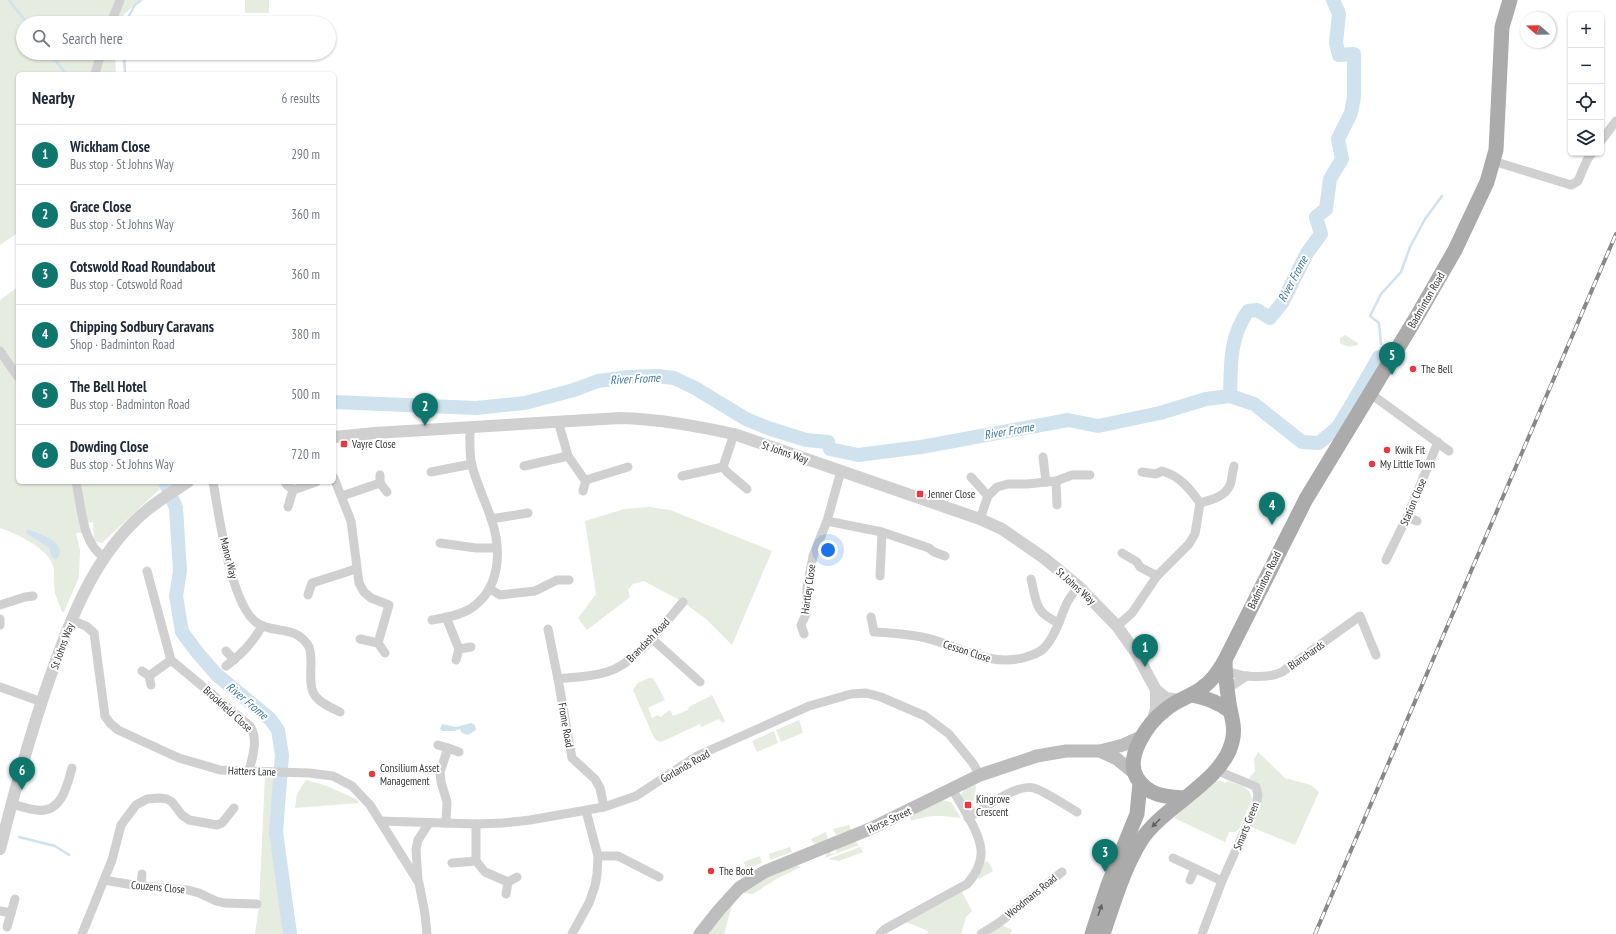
<!DOCTYPE html>
<meta charset="utf-8">
<style>
:root{--surface:#fff;--page:#f2f2f3;--text:#1f2937;--muted:#747a83;--line:#e0e1e3;--accent:#0f766e}
body{margin:0;font-family:"PT Sans Narrow",sans-serif;background:var(--page);color:var(--text)}
.controls{position:absolute;right:12px;top:12px;display:grid;overflow:hidden;border-radius:6px;box-shadow:0 1px 3px #0004}
.controls button{width:36px;height:36px;display:grid;place-items:center;padding:0;border:0;border-bottom:1px solid var(--line);background:var(--surface);color:var(--text);font:20px sans-serif}
.compass{position:absolute;left:1520px;top:12px;width:36px;height:36px;border-radius:50%;background:var(--surface);box-shadow:0 1px 3px #0004;rotate:290deg}
.you{position:absolute;left:828px;top:550px;width:14px;height:14px;margin:-10px;border:3px solid #fff;border-radius:50%;background:#1a73e8;box-shadow:0 0 0 6px #1a73e833}
.badge{display:grid;place-items:center;width:26px;height:26px;border-radius:50%;background:var(--accent);color:#fff;font-size:13px;font-weight:700}
.pin{position:absolute;translate:-50% -33px;filter:drop-shadow(0 1px 2px #0008)}
.pin::after{content:'';position:absolute;top:21px;width:14px;height:12px;background:inherit;clip-path:polygon(0 0,100% 0,50% 100%)}
.list{margin:0;padding:0;list-style:none}
h2{display:flex;justify-content:space-between;align-items:center;height:52px;margin:0;padding:0 16px;font-size:17px}
h2 small{font-size:13px;font-weight:400;color:var(--muted)}
.list li{display:grid;grid-template-columns:26px 1fr auto;gap:12px;align-items:center;box-sizing:border-box;height:60px;padding:0 16px;border-top:1px solid var(--line)}
.list b{display:block;font-size:15px;white-space:nowrap}
.list p{margin:0;font-size:13px;white-space:nowrap;color:var(--muted)}
.list em{font-size:13px;font-style:normal;color:var(--muted)}
.icon{flex:none;width:22px;height:22px;fill:none;stroke:currentColor;stroke-width:2;stroke-linecap:round;stroke-linejoin:round}
.map{position:relative;flex:none;width:1616px;height:934px;overflow:hidden}
.search{position:absolute;background:var(--surface);box-shadow:0 1px 3px #0004;left:16px;top:16px;width:320px;height:44px;display:flex;align-items:center;gap:10px;box-sizing:border-box;padding:0 14px;border-radius:22px;color:var(--muted);font-size:15px}
.panel{position:absolute;background:var(--surface);box-shadow:0 1px 3px #0004;left:16px;top:72px;width:320px;height:412px;border-radius:6px}
.map>svg:first-child{display:block}
</style>
<div class="map">
<svg width="1616" height="934" viewBox="0 0 1616 934">
<rect width="100%" height="100%" fill="#fff"/>
<g fill="#e6ecdf" fill-rule="evenodd">
<path d="M0,0H140L120,18L119,23H23V53H115L116,74H18V231L16,234L0,245Z"/>
<rect x="245" y="0" width="24" height="13"/>
<path d="M18,287V482H161L163,486L102,543L94,541L93,522L82,524V533H76L80,550L79,577L64,612H62C59,603 54,594 54,585C53,579 55,572 53,566C49,549 16,533 0,528V300ZM29,529L48,537L55,559L49,548L27,530Z"/>
<path d="M1345,335L1358,343V345C1352,347 1346,347 1340,343V338Z"/>
<path d="M649,507L670,510L772,551L732,645L706,619L683,602L644,581L633,584L628,590L630,597L587,630L578,618L596,594L585,521L624,509Z"/>
<path d="M649,678H653L655,681L665,700L648,708L652,718L658,715L660,717L670,710L673,716L688,710L689,707L712,695L725,721L722,723L719,719L701,727L700,724L661,742L658,741L654,738L633,690L638,683Z"/>
<path d="M799,720L803,732L802,733L781,742L776,730Z"/>
<path d="M774,731L778,743L757,752L752,741Z"/>
<path d="M1258,752L1285,778L1311,785L1319,792L1295,845L1249,826L1259,805L1254,781L1249,778L1255,771L1254,759Z"/>
<path d="M265,775L284,776L283,843L297,934H255L259,906Z"/>
<path d="M306,780L327,786L356,799L359,803L295,808L297,794Z"/>
<path d="M1214,781H1221L1226,783L1227,781C1239,785 1251,786 1252,800L1239,829L1235,832H1229L1225,842L1174,818L1206,786Z"/>
<path d="M975,783L976,787L974,800L971,802L976,809L970,811L961,800C961,790 966,787 975,783Z"/>
<path d="M942,800L951,802L961,818C939,816 933,814 911,821L910,815Z"/>
<path d="M849,825L851,830L836,835L833,829Z"/>
<path d="M826,832L828,840L814,844L811,839Z"/>
<path d="M855,841L859,845L825,858L827,853L830,852L831,854L836,853L837,848Z"/>
<path d="M790,847L792,852L770,860L769,854Z"/>
<path d="M860,847L863,852L839,861L828,859Z"/>
<path d="M760,856L762,863L747,868L743,862Z"/>
<path d="M988,861L993,871L979,879L978,877L982,863Z"/>
<path d="M796,865L801,867L778,878L753,894L743,893L759,880Z"/>
<path d="M962,892L972,911L966,917L961,934H927L928,931L906,922Z"/>
<path d="M733,902L724,934H709L710,931Z"/>
<path d="M1002,925L1012,930L1010,934H989Z"/>
</g>
<g fill="#cfe2ee">
<path d="M29,529C42,535 66,541 58,558L55,559L52,557L49,548L28,534L26,532L27,530Z"/>
<path d="M471,723L475,725L476,730L468,735L462,733L460,729L454,731H442L440,729L442,724L456,727Z"/>
</g>
<g fill="none" stroke-linecap="round" stroke-linejoin="round">
<g stroke="#cfe2ee" stroke-width="2.5">
<path d="M9,0L27,23"/>
<path d="M125,23L135,5L141,0"/>
<path d="M50,53L66,74"/>
<path d="M124,53L125,74"/>
<path d="M1381,344L1379,323L1370,316L1381,294L1401,272L1410,247L1425,219L1442,196"/>
<path d="M1379,357L1382,351"/>
<path d="M19,837L55,846L69,855"/>
</g>
<g stroke="#cfe2ee" stroke-width="14">
<path d="M1230,396L1254,404L1302,442L1319,443L1338,427L1352,404L1379,357"/>
<path d="M334,402L476,408L525,403L574,390L598,381L628,377L657,376L674,378L695,388L746,419L768,428L806,440L828,442L830,449L858,455L921,447L1068,420L1098,426L1160,413L1206,399L1230,396C1231,365 1229,338 1248,311L1257,310L1270,318L1282,303L1307,253L1321,234L1316,217L1326,209L1330,179L1342,159L1338,139L1351,113L1354,97V54L1339,55L1336,43L1339,14L1333,0"/>
<path d="M165,482L176,508L180,571L176,596L182,632L197,652L216,674L270,719L278,730L282,755L276,832L290,934"/>
</g>
<g stroke="#d0d0d0" stroke-width="9">
<path d="M111,23L120,0"/>
<path d="M95,74L101,53"/>
<path d="M1601,141L1616,121"/>
<path d="M1493,161L1571,185L1578,181L1587,160L1592,153"/>
<path d="M0,351L18,377"/>
<path d="M1371,394L1449,451"/>
<path d="M558,421L568,456L584,479L586,480L628,467"/>
<path d="M734,434L723,467L727,472L747,489"/>
<path d="M1043,457L1046,482"/>
<path d="M524,466L568,456"/>
<path d="M431,472L472,464"/>
<path d="M682,476L723,467"/>
<path d="M971,477L988,496"/>
<path d="M334,478L351,521L359,583L364,592L371,598L389,605L378,643"/>
<path d="M1056,481L1057,505"/>
<path d="M76,482C82,507 81,543 105,558"/>
<path d="M213,482C219,514 230,604 257,623C273,634 295,625 308,645C311,649 311,658 311,663C310,694 310,698 340,712"/>
<path d="M380,483L387,492"/>
<path d="M286,484L293,490L288,507"/>
<path d="M293,490L316,482"/>
<path d="M583,491L586,480"/>
<path d="M342,496L380,483V475"/>
<path d="M1200,503C1211,500 1225,497 1230,485C1232,481 1232,473 1234,466"/>
<path d="M1407,517L1417,521"/>
<path d="M491,519L528,513"/>
<path d="M980,519L988,496L997,487L1008,484H1027L1056,481L1072,475H1090"/>
<path d="M827,521L882,532L929,548L934,552L945,556"/>
<path d="M440,543L476,548H497"/>
<path d="M1122,553L1137,562L1140,567L1157,576"/>
<path d="M1386,560L1407,517L1438,442"/>
<path d="M147,571L171,660L250,726C259,740 252,757 249,772"/>
<path d="M880,576L882,532"/>
<path d="M1031,579C1037,603 1034,612 1059,623"/>
<path d="M490,589L500,595L535,591L557,580H569"/>
<path d="M308,595L312,583L356,569"/>
<path d="M0,605L25,597L33,596"/>
<path d="M446,617L459,649"/>
<path d="M871,617L874,632C891,633 909,634 926,638C960,646 990,668 1026,657C1033,655 1040,653 1045,647C1057,634 1060,616 1068,601C1071,596 1075,591 1078,586"/>
<path d="M0,619V625"/>
<path d="M71,620L86,626L94,633L105,716L110,723L118,730L179,758L220,770L309,773L333,776L352,786L370,805L419,883L425,914L427,934"/>
<path d="M432,620C444,618 458,616 470,609C501,589 502,550 491,518C485,501 477,484 472,466C469,454 470,439 470,427"/>
<path d="M1117,626L1132,613L1157,576L1189,544L1195,534L1200,503C1190,489 1180,476 1162,471L1156,474L1142,472"/>
<path d="M548,629L558,679L572,758L595,779L600,788L604,807"/>
<path d="M804,634L801,625L806,614L807,587L813,556L827,521L841,471"/>
<path d="M651,638L700,682"/>
<path d="M360,639L378,643L385,653"/>
<path d="M226,651L234,660"/>
<path d="M456,660L459,649L471,647"/>
<path d="M226,666C241,655 253,643 262,626"/>
<path d="M142,671L149,676L151,685"/>
<path d="M1221,672C1230,670 1237,675 1246,676C1257,677 1272,677 1282,672L1360,616L1376,655"/>
<path d="M149,676L171,660"/>
<path d="M558,679C574,677 591,677 607,672C636,664 663,625 683,602"/>
<path d="M0,687L42,702"/>
<path d="M1227,689L1247,676"/>
<path d="M438,745L448,748L440,772L441,782L447,802L446,823"/>
<path d="M448,748L459,752"/>
<path d="M11,804C20,806 28,809 36,810C61,814 67,787 72,768"/>
<path d="M968,818C983,809 1017,783 1034,788C1046,792 1065,805 1077,812"/>
<path d="M380,821L476,824L503,823L530,820L604,807L636,796L697,756L809,706L851,694L866,693L881,697L925,716L949,734L972,762L980,775"/>
<path d="M476,824V861L485,872L508,882L517,877"/>
<path d="M598,856H618L659,877"/>
<path d="M1173,858L1222,881"/>
<path d="M452,863L476,861"/>
<path d="M104,880L133,885L188,890L199,893L216,901L224,903L257,904"/>
<path d="M418,880L416,849L418,840L429,823"/>
<path d="M1190,880L1195,869"/>
<path d="M141,886L142,874"/>
<path d="M506,894L508,882"/>
<path d="M0,911L11,913"/>
<path d="M7,927L15,899"/>
<path d="M82,934L112,860L121,825L136,805L147,799L159,798L167,799L172,802L182,815L189,820L217,825L222,823L234,808"/>
<path d="M572,934L589,903L595,886L597,874L598,856L586,811"/>
<path d="M880,934L885,929L967,884C975,876 982,862 981,850C980,833 961,804 952,789"/>
<path d="M981,934L1000,922L1062,872"/>
<path d="M1202,934L1222,881L1256,805L1258,795L1256,787C1243,780 1228,777 1216,769"/>
</g>
<g stroke="#d0d0d0" stroke-width="12">
<path d="M334,437L375,433L620,418C659,419 696,426 734,434L980,519L1002,529L1044,558L1078,586L1117,626L1136,653L1156,690L1166,698L1180,700"/>
<path d="M1152,722L1156,709V690"/>
<path d="M0,849C14,793 29,738 48,683C70,621 93,555 146,511C159,500 174,491 188,482"/>
</g>
<g stroke="#bdbdbd" stroke-width="13">
<path d="M1100,751L1117,759L1134,773"/>
<path d="M700,934L719,910L739,888L764,872L872,828L980,775L1037,756L1066,751H1100L1123,745L1141,737"/>
</g>
<g stroke="#ababab" stroke-width="15">
<path d="M1192,695C1207,698 1218,702 1230,711"/>
<path d="M1185,798C1166,797 1148,796 1137,778C1124,757 1148,723 1165,710C1176,700 1190,697 1202,688C1212,681 1219,671 1225,660L1306,499L1416,318L1455,250L1487,182L1496,150L1502,27L1510,0"/>
<path d="M1092,934L1108,885L1137,814L1140,783"/>
<path d="M1103,934C1114,902 1124,867 1142,839C1164,806 1223,781 1232,742C1236,728 1231,716 1229,703C1227,689 1225,675 1225,660"/>
</g>
<defs>
<path id="rail" d="M1315,934L1616,234"/>
</defs>
<use href="#rail" stroke="#888" stroke-width="4"/>
<use href="#rail" stroke="#fff" stroke-width="2.5" stroke-dasharray="8" stroke-linecap="butt"/>
</g>
<defs><path id="oneway-solid" d="M-6-.8H1V-3.2L6.5 0L1 3.2V.8H-6Z"/></defs>
<g fill="#636363">
<use href="#oneway-solid" transform="translate(1156 823) rotate(135)"/>
<use href="#oneway-solid" transform="translate(1100 910) rotate(-71)"/>
</g>
<g fill="#e63946" stroke="#fff" stroke-width="1.5">
<circle cx="1413" cy="369" r="4"/>
<rect x="340" y="440" width="8" height="8" rx="2"/>
<circle cx="1387" cy="450" r="4"/>
<circle cx="1372" cy="464" r="4"/>
<rect x="916" y="490" width="8" height="8" rx="2"/>
<circle cx="372" cy="774" r="4"/>
<rect x="964" y="801" width="8" height="8" rx="2"/>
<circle cx="711" cy="871" r="4"/>
</g>
<g text-anchor="middle" stroke-width="4" stroke-linejoin="round" paint-order="stroke">
<g font-size="11" fill="#333" stroke="#fff">
<text transform="translate(1426 300) rotate(-60)" y="4">Badminton Road</text>
<text transform="translate(785 452) rotate(19)" y="4">St Johns Way</text>
<text transform="translate(1413 502) rotate(-67)" y="4">Station Close</text>
<text transform="translate(229 558) rotate(76)" y="4">Manor Way</text>
<text transform="translate(1264 580) rotate(-64)" y="4">Badminton Road</text>
<text transform="translate(1076 586) rotate(42)" y="4">St Johns Way</text>
<text transform="translate(808 589) rotate(-82)" y="4">Hartley Close</text>
<text transform="translate(648 640) rotate(-46)" y="4">Brandash Road</text>
<text transform="translate(62 646) rotate(-70)" y="4">St Johns Way</text>
<text transform="translate(967 651) rotate(18)" y="4">Cesson Close</text>
<text transform="translate(1306 655) rotate(-35)" y="4">Blanchards</text>
<text transform="translate(228 709) rotate(42)" y="4">Brookfield Close</text>
<text transform="translate(566 725) rotate(80)" y="4">Frome Road</text>
<text transform="translate(685 766) rotate(-30)" y="4">Gorlands Road</text>
<text transform="translate(252 771) rotate(2)" y="4">Hatters Lane</text>
<text transform="translate(889 820) rotate(-25)" y="4">Horse Street</text>
<text transform="translate(1246 826) rotate(-68)" y="4">Smarts Green</text>
<text transform="translate(158 887) rotate(5)" y="4">Couzens Close</text>
<text transform="translate(1031 896) rotate(-39)" y="4">Woodmans Road</text>
</g>
<g font-size="11" fill="#333" stroke="#fff" text-anchor="start">
<text x="1421" y="373">The Bell</text>
<text x="352" y="448">Vayre Close</text>
<text x="1395" y="454">Kwik Fit</text>
<text x="1380" y="468">My Little Town</text>
<text x="928" y="498">Jenner Close</text>
<text x="380" y="772">Consilium Asset<tspan x="380" dy="13">Management</tspan></text>
<text x="976" y="803">Kingrove<tspan x="976" dy="13">Crescent</tspan></text>
<text x="719" y="875">The Boot</text>
</g>
<g font-size="12" font-style="italic" fill="#3f7597" stroke="#fff">
<text transform="translate(1293 279) rotate(-62)" y="4">River Frome</text>
<text transform="translate(635 379) rotate(-3)" y="4">River Frome</text>
<text transform="translate(1009 431) rotate(-10)" y="4">River Frome</text>
<text transform="translate(247 701) rotate(40)" y="4">River Frome</text>
</g>
</g>
</svg>
<div class="controls">
<button>+</button>
<button>−</button>
<button><svg class="icon" aria-label="locate" viewBox="0 0 24 24"><circle cx="12" cy="12" r="6"/><path d="M12 2v4M12 18v4M2 12h4M18 12h4"/></svg></button>
<button><svg class="icon" aria-label="layers" viewBox="0 0 24 24"><path d="M12 4l9 5-9 5-9-5zM3 14l9 5 9-5"/></svg></button>
</div>
<svg class="compass" viewBox="-18 -18 36 36"><path d="M0-13l5 13h-10z" fill="#e53935"/><path d="M0 13l5-13h-10z" fill="#747a83"/></svg>
<div class="you"></div>
<div class="pin badge" style="left:1145px;top:667px">1</div>
<div class="pin badge" style="left:425px;top:426px">2</div>
<div class="pin badge" style="left:1105px;top:872px">3</div>
<div class="pin badge" style="left:1272px;top:525px">4</div>
<div class="pin badge" style="left:1392px;top:375px">5</div>
<div class="pin badge" style="left:22px;top:790px">6</div>
<div class="search"><svg class="icon" aria-label="search" viewBox="0 0 24 24"><circle cx="10" cy="10" r="6"/><path d="M15 15l6 6"/></svg>Search here</div>
<section class="panel">
<h2>Nearby<small>6 results</small></h2>
<ul class="list">
<li><span class="badge">1</span><div><b>Wickham Close</b><p>Bus stop · St Johns Way</p></div><em>290 m</em></li>
<li><span class="badge">2</span><div><b>Grace Close</b><p>Bus stop · St Johns Way</p></div><em>360 m</em></li>
<li><span class="badge">3</span><div><b>Cotswold Road Roundabout</b><p>Bus stop · Cotswold Road</p></div><em>360 m</em></li>
<li><span class="badge">4</span><div><b>Chipping Sodbury Caravans</b><p>Shop · Badminton Road</p></div><em>380 m</em></li>
<li><span class="badge">5</span><div><b>The Bell Hotel</b><p>Bus stop · Badminton Road</p></div><em>500 m</em></li>
<li><span class="badge">6</span><div><b>Dowding Close</b><p>Bus stop · St Johns Way</p></div><em>720 m</em></li>
</ul>
</section>
</div>
